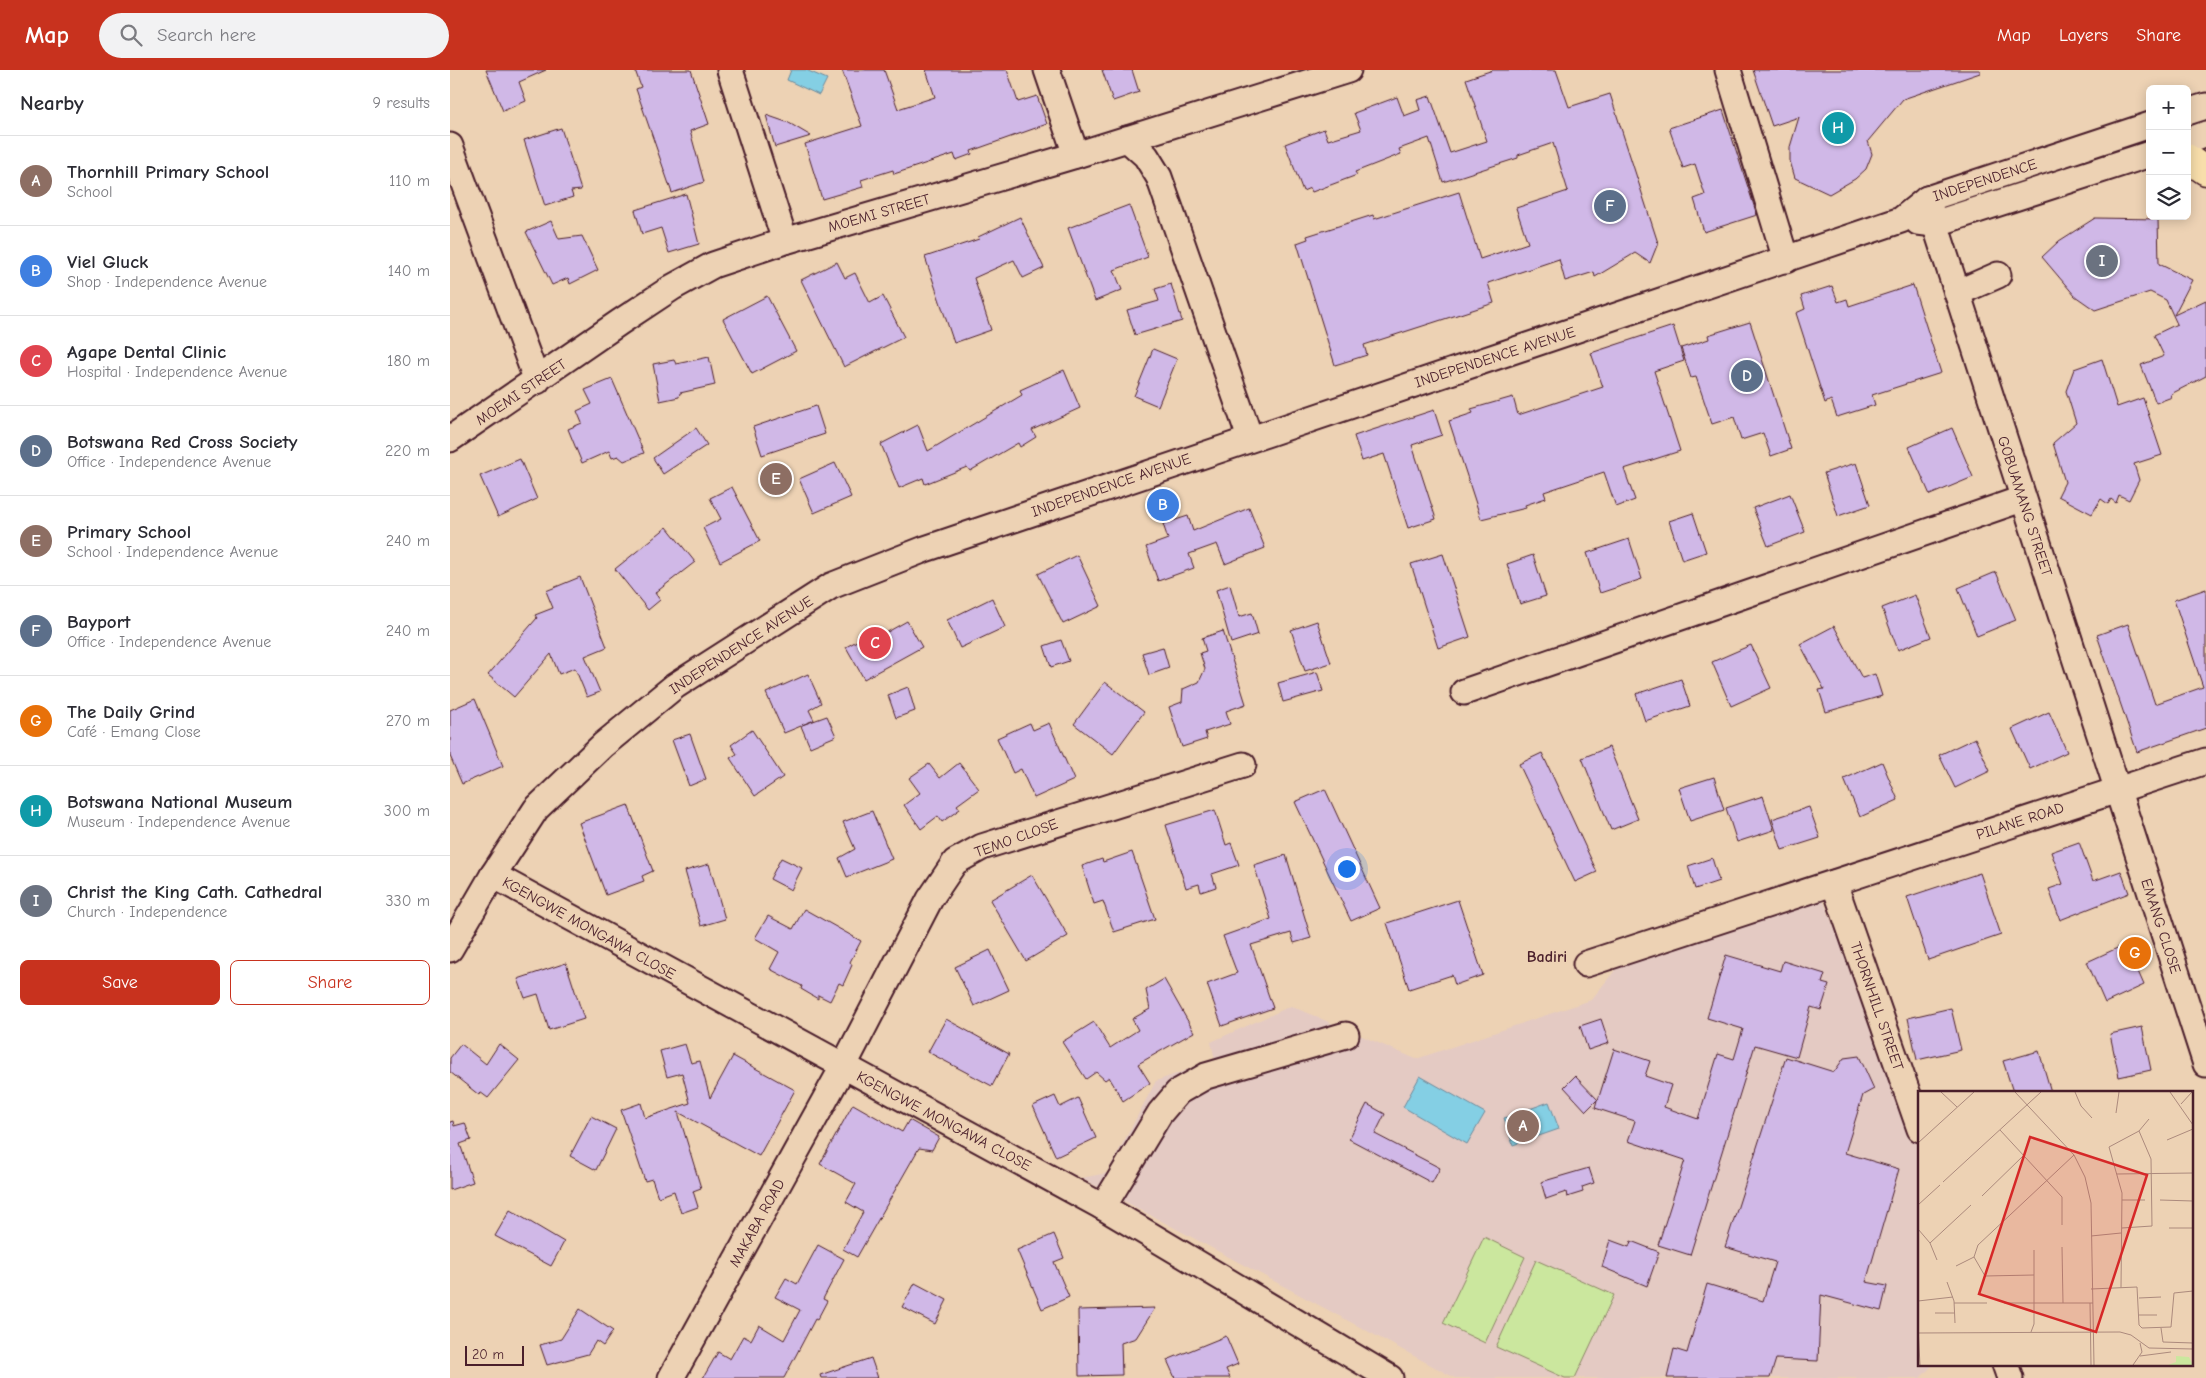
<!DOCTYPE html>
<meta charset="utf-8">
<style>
:root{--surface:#fff;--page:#f2f2f3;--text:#2b2b33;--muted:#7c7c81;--line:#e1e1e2;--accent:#c8321e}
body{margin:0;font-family:"Comic Neue",sans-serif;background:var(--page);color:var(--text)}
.controls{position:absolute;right:15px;top:15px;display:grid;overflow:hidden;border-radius:8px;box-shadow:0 2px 12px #0003}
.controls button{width:45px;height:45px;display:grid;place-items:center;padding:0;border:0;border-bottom:1px solid var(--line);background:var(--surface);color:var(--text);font:25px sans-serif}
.scale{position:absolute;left:15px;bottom:12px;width:59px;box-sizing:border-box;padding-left:5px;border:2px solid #4a1f2b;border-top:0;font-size:14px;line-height:18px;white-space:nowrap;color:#4a1f2b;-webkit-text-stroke:4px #edd2b4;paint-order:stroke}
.you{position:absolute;left:896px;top:798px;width:18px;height:18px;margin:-12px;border:4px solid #fff;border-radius:50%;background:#1a73e8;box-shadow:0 0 0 8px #1a73e833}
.badge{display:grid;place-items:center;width:32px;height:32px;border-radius:50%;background:var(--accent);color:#fff;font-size:16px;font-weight:700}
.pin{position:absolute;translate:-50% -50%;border:2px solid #fff;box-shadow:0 1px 5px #0006}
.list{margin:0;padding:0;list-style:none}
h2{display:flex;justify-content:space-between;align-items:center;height:65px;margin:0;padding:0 20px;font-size:21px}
h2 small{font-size:16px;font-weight:400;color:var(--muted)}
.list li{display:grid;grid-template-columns:32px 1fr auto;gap:15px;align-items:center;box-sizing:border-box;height:90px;padding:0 20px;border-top:1px solid var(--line)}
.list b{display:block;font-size:19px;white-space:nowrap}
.list p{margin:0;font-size:16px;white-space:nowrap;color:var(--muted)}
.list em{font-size:16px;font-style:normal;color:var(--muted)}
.actions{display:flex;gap:10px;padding:15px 20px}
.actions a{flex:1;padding:11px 0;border:1px solid var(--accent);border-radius:8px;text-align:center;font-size:18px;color:var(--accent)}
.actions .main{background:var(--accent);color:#fff}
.icon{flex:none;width:28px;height:28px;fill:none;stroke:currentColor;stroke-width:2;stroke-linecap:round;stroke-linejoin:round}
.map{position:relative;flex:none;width:1756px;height:1308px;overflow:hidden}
header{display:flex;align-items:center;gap:30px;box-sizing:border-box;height:70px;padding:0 25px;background:var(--accent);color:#fff}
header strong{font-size:24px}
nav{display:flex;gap:28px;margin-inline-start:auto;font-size:18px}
.search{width:350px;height:45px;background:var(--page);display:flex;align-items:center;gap:12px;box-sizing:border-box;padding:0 18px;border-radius:28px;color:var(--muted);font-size:19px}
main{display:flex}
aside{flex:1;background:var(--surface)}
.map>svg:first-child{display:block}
</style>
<header>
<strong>Map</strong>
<div class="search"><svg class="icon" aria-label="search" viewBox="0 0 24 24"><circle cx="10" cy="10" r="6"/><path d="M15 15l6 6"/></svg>Search here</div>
<nav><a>Map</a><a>Layers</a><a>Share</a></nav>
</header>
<main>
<aside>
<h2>Nearby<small>9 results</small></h2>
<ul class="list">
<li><span class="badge" style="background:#8d6e63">A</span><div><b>Thornhill Primary School</b><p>School</p></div><em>110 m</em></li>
<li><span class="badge" style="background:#3f7fe0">B</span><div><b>Viel Gluck</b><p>Shop · Independence Avenue</p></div><em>140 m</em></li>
<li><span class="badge" style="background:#e0444e">C</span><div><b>Agape Dental Clinic</b><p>Hospital · Independence Avenue</p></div><em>180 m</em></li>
<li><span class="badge" style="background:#5c6f8a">D</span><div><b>Botswana Red Cross Society</b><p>Office · Independence Avenue</p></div><em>220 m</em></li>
<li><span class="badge" style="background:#8d6e63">E</span><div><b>Primary School</b><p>School · Independence Avenue</p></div><em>240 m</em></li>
<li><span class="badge" style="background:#5c6f8a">F</span><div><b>Bayport</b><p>Office · Independence Avenue</p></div><em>240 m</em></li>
<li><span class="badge" style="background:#e8710a">G</span><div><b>The Daily Grind</b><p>Café · Emang Close</p></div><em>270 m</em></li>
<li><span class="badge" style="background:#0f9aa8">H</span><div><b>Botswana National Museum</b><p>Museum · Independence Avenue</p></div><em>300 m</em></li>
<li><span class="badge" style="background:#6b7280">I</span><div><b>Christ the King Cath. Cathedral</b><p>Church · Independence</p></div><em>330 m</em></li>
</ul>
<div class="actions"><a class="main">Save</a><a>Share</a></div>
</aside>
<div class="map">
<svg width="1756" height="1308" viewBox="0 0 1756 1308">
<rect width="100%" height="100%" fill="#edd2b4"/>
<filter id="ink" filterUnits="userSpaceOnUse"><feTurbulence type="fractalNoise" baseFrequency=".02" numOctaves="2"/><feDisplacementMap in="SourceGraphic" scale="10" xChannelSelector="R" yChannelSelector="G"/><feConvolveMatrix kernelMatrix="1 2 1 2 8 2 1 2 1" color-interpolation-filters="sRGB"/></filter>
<g filter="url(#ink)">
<path fill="#e4cac3" d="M1366,812L1460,1047L1470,1064V1294H1484L1470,1308H1005L631,1108L657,1103L706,1011L765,990L761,972L841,936L966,989L1141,930L1187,873Z"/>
<g fill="#cbe79e" stroke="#8a8364">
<path d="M1034,1167L1075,1187L1035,1273L993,1253Z"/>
<path d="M1086,1190L1164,1225L1125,1308H1115L1046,1277Z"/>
</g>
<g fill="#84cfe4" stroke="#6d899a">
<path d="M341,0H356L377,9L369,25L337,10Z"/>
<path d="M970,1006L1035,1043L1017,1074L953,1037Z"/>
<path d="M1099,1032L1109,1059L1063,1075L1054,1048Z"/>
</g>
<g fill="#d0b8e7" stroke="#4a1f2b">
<path d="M36,0H96L69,12L76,31L53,41Z"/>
<path d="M185,0H241L259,54L240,61L254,112L222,123L186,19L191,17Z"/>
<path d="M392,0H434L448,39L485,27L476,0H557L568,32L587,26L597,54L521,81L522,84L506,90L504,84L444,104L443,100L411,110L413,117L372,129L355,74L412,56Z"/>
<path d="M652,0H682L689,22L663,31Z"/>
<path d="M1043,0H1106L1119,37L1160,24L1208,173L1200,193L1185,183L1145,207L1144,202L1115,211L1109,189L1038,213L1044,233L914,275L917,285L885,295L847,173L858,169L857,166L923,145L924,149L1009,122L1030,189L1078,173L1066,138L1118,121L1103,73L1068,85V88L993,112L979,68L949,79L951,84L905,102L907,105L862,122L860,118L853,121L835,74L874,59L878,70L911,60L904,43L947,27L954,46L970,40L967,30L980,26L1000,83L1037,71L1016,9Z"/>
<path d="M1303,0H1530V3L1453,29L1418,71L1422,84L1416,99L1405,109L1379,124L1345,108L1340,91V77L1349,47L1322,56Z"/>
<path d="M1273,40L1307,145L1254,162L1244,129L1255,125L1245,94L1233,98L1219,58Z"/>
<path d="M316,45L339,53L361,66L325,77Z"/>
<path d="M111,58L131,120L121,121L123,127L95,136L74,70Z"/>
<path d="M236,124L249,174L219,183L211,158L192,164L185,140Z"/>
<path d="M679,135L698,187L664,200L672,220L645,231L618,158Z"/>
<path d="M570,147L594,198L573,208L564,190L524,208L541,260L504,273L475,187L529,169L528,167Z"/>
<path d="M1645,148L1708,149L1709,194L1742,210L1724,245L1756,230V306L1721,324L1722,327L1706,333L1691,295L1714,286L1704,265L1727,254L1716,230L1700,222L1645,240L1625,226L1592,187L1609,171Z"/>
<path d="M101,151L109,169L132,166L148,200L120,214L118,208L102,215L76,162Z"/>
<path d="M387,192L395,208L405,203L420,233L433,226L454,267L394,297L351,210Z"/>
<path d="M721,214L732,251L685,265L677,240L709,231L705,219Z"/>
<path d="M1463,215L1491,303L1422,325L1425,335L1387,347L1381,330L1375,333L1346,243L1355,239L1351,226L1382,216L1388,232L1397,229L1399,236Z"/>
<path d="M317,226L346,281L302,304L273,249Z"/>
<path d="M1300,252L1341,379L1321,386L1313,363L1291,370L1284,347L1262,354L1246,307L1241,308L1231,278L1259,269L1258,265Z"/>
<path d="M1223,256L1234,291L1204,301L1230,381L1174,399L1185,430L1166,437L1154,402L1094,422L1096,428L1075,435L1076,438L1031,449L999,351L1023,343L1021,339L1063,327L1068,345L1153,317L1141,283Z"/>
<path d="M703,279L727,289L708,336L684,326Z"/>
<path d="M259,287L265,315L230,323L229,327L210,331L203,294L224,290L226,294Z"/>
<path d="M1652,289L1667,337L1693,328L1712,385L1684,394L1689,410L1679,430L1669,425L1666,433L1661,429L1658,434L1651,429L1642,444L1608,426L1615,412L1603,373L1626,353L1616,321L1624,299Z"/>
<path d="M614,300L630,338L582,360L586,367L570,377L568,373L520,401L517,397L475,414L473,408L449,418L431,374L468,355L478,381L572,325L570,320Z"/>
<path d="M162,309L194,383L174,391L168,386L162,388L159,381L132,393L118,359L132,353L127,341L142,334L135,320Z"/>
<path d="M366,336L375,364L312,385L303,357Z"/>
<path d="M984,340L992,365L962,375L986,449L958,458L934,384L912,391L904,366Z"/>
<path d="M246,358L257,375L213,404L203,388Z"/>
<path d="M1502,358L1523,407L1480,425L1459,377Z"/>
<path d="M70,389L87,429L48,447L30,406Z"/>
<path d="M385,393L401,427L364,443L349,409Z"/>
<path d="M1406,393L1420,435L1388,446L1374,403Z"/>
<path d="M282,417L310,471L270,492L253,458L271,449L260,428Z"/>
<path d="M1340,424L1355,462L1318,476L1303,438Z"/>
<path d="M799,438L815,478L775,494L767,474L739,484L744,498L708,511L696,477L718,469L713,454L738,446L743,461Z"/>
<path d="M1243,443L1256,482L1232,490L1219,451Z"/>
<path d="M217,457L245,492L205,523L210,530L198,540L165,499Z"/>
<path d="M1179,469L1192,509L1150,523L1137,483Z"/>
<path d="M993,484L1020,567L988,578L961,494Z"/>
<path d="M627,485L651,536L613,554L588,504Z"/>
<path d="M1083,485L1096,526L1070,534L1057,494Z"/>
<path d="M1546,502L1566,550L1527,566L1508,518Z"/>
<path d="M130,507L157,577L135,586L150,622L137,627L125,598L109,604L101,584L64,627L38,605L87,548L85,545L103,538L96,521Z"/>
<path d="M780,515L789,547L802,543L808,564L781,573L766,520Z"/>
<path d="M1756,519V658L1687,682L1647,565L1678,554L1705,634L1753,617L1724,530Z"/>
<path d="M1465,525L1481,567L1448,580L1432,538Z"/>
<path d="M542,528L555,557L510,578L497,550Z"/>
<path d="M457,551L472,577L414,609L396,577L421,563L425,569Z"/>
<path d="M867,551L881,593L855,601L841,560Z"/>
<path d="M1384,556L1412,608L1425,604L1432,626L1376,642L1369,620L1374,619L1350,574Z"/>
<path d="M773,561L796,634L776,641L780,654L755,662L757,669L732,677L719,637L732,632L733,619L749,612L755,599L750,583L756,581L752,568Z"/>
<path d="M611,570L619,591L601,597L594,576Z"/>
<path d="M1301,575L1321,618L1281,636L1262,592Z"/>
<path d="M713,577L719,598L699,605L692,583Z"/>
<path d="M867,602L873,621L833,632L828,613Z"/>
<path d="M358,604L371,633L359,640L364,650L352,655L377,646L386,666L360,677L351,656L334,663L316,623Z"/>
<path d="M1231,609L1240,636L1195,651L1186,624Z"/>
<path d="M655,612L694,642L663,684L624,654Z"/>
<path d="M458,617L465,641L446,648L438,625Z"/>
<path d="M25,629L53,696L12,714L0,686V640Z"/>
<path d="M1599,642L1617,682L1580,699L1562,659Z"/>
<path d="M580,653L583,660L599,653L624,710L584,728L571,699L563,703L547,668Z"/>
<path d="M302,660L333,707L305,726L280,688L287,684L281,675Z"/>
<path d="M240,664L256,709L239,716L222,670Z"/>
<path d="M1525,668L1540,701L1505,718L1489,685Z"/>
<path d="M1159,677L1188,749L1161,760L1132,688Z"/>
<path d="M1092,683L1147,802L1125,812L1069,694Z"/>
<path d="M1432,692L1448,730L1410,747L1394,709Z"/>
<path d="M509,693L529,719L507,735L510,739L492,752L488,746L471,759L454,735L470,723L459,708L479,694L490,708Z"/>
<path d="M1264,707L1274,740L1240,751L1229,718Z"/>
<path d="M875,719L930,838L901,851L845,732Z"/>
<path d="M1313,726L1324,760L1287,772L1276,738Z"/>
<path d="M178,735L203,801L192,806L194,811L156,825L129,753Z"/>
<path d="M1359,737L1370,768L1332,780L1322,749Z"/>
<path d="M765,740L776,775L781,773L789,795L762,804L766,817L751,822L749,814L736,818L716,755Z"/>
<path d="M422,741L442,789L397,807L389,788L405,779L393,752Z"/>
<path d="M1629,772L1643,811L1671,801L1679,823L1610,850L1599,819L1613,814L1601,782Z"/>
<path d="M682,782L705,849L664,862L653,831L644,834L632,796L652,789L653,792Z"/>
<path d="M836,785L861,868L844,873L841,863L801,875L823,938L772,956L757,914L787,903L773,866L821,849L804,795Z"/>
<path d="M331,788L352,798L341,820L320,809Z"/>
<path d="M1262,788L1269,811L1245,819L1238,796Z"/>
<path d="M259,794L275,849L251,856L235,801Z"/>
<path d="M1530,803L1551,865L1478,890L1457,827Z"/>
<path d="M582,805L618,866L576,891L540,830Z"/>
<path d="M1008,830L1033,905L1005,915L1002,905L959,919L937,853Z"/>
<path d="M354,839L411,871L400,892L402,895L393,915L389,913L380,931L368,925V929L351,919L352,916L320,899L329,882L305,868L318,846L343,859Z"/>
<path d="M1676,874L1694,915L1655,933L1637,892Z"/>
<path d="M540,880L559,920L524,936L505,897Z"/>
<path d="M1276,885L1330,901L1333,891L1375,904L1372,913L1379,915L1371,940L1361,937L1347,987L1305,975L1240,1185L1208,1175L1235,1090L1178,1071L1185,1051L1145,1038L1147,1030L1136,1041L1114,1017L1125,1006L1148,1030L1164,979L1200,991L1195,1006L1221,1015L1214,1037L1248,1049L1268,984L1284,989L1293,959L1257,948Z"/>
<path d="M116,893L134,949L99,960L88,924L75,928L68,909Z"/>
<path d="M714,909L744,962L688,994L700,1013L673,1031L659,1007L655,1010L646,1002L636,1009L612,972L644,952L660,978L688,960L682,949L700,939L696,920Z"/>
<path d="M1501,938L1511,980L1467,990L1458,948Z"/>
<path d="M496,949L559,984L542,1016L478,982Z"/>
<path d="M1151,949L1159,973L1138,980L1130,956Z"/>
<path d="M1692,957L1701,1000L1669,1007L1660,964Z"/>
<path d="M11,974L36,994L49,974L69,990L38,1028L30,1022L29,1025L0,1002V988Z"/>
<path d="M235,974L241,993L250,991L260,1028L283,986L345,1020L309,1086L228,1042L251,1118L243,1121L248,1137L231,1143L224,1121L208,1127L202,1109L195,1111L171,1040L191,1033L195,1048L240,1033L232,1003L217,1007L210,981Z"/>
<path d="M1589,981L1601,1022H1563L1553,991Z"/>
<path d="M1409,986L1424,1019L1413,1025L1395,1083L1449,1099L1416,1212L1437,1216L1431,1241L1371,1225L1368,1291L1326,1289L1320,1308H1217L1224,1279L1237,1283L1257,1214L1313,1231L1325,1192L1275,1177L1336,987L1384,1002L1394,988Z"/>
<path d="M605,1026L610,1037L628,1028L646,1068L606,1087L583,1036Z"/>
<path d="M403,1034L452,1062L459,1050L489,1067L482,1080L469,1078L407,1187L393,1179L413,1142L396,1132L406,1114L370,1094Z"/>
<path d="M917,1034L935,1044L925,1064L990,1098L982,1113L899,1069Z"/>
<path d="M141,1046L166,1059L146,1100L120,1086Z"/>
<path d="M3,1051L4,1056L15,1053L21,1070L10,1074L23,1112L0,1120V1052Z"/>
<path d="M1139,1098L1144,1113L1132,1117L1133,1122L1117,1127L1116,1122L1096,1129L1091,1112Z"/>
<path d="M60,1140L114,1172L101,1196L45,1166Z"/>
<path d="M604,1164L614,1188L604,1192L619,1227L592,1239L567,1180Z"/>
<path d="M1160,1170L1179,1177L1181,1171L1209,1182L1197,1216L1152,1197Z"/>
<path d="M368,1175L394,1189L373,1229L377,1231L367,1250L365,1249L334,1308H253L268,1282L280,1289L293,1266L301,1270L309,1255L334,1270L350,1240L325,1227L336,1208L347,1214Z"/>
<path d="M465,1213L497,1230L485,1254L452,1237Z"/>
<path d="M705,1238L686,1268L671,1273L672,1305L629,1306L628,1240Z"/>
<path d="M130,1239L163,1261L153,1276L146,1271L138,1284L97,1295L90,1275L111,1269Z"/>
<path d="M776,1266L788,1294L776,1299L780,1308H725L717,1290Z"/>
<path d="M421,1288L428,1308H371L370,1305Z"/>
</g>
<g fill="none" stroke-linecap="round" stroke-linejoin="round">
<defs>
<g id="minor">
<path d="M280,0L335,171"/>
<path d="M597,0L626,85"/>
<path d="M1278,0L1336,190"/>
<path d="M1737,42L1756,36"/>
<path d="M677,69L696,86L709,107L800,368"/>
<path d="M1737,71L1756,64"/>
<path d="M0,76L87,311"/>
<path d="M1477,129L1756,994"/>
<path d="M1468,152L1484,154L1700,84"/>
<path d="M1507,223L1548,205"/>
<path d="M0,369L170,252L223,217L263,195L335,171L626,85L898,0"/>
<path d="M1014,622L1572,429"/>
<path d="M43,805L653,1137L940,1308"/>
<path d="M1384,813L1470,1059"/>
<path d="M0,879L43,805L86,739L153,675L225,616L381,516L475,479L1451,150L1477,129L1700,55"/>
<path d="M1136,894L1756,691"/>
<path d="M653,1137L710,1043L728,1022L756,1006L896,965"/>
<path d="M1555,1294L1560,1308"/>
<path d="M221,1308L393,997L480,829L505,792L532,777L793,695"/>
</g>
<path id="major" d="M1737,88L1756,101"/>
</defs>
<use href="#minor" stroke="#4a1f2b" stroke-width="29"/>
<use href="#major" stroke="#4a1f2b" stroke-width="31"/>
<use href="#minor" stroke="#edd2b4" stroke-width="25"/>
<use href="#major" stroke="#f8deab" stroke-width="28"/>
</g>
</g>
<g text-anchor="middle" stroke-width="4" stroke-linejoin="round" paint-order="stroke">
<g font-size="15" fill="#4a1f2b" stroke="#edd2b4">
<text transform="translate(1535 110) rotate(-18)" y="5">INDEPENDENCE</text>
<text transform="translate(429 143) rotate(-16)" y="5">MOEMI STREET</text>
<text transform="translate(1045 287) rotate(-18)" y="5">INDEPENDENCE AVENUE</text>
<text transform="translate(71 322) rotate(-34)" y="5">MOEMI STREET</text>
<text transform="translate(661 415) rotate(-19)" y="5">INDEPENDENCE AVENUE</text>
<text transform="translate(1575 436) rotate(72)" y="5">GOBUAMANG STREET</text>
<text transform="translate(291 575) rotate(-33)" y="5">INDEPENDENCE AVENUE</text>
<text transform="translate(1570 751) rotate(-18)" y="5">PILANE ROAD</text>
<text transform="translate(566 768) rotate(-20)" y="5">TEMO CLOSE</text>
<text transform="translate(1711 856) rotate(72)" y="5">EMANG CLOSE</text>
<text transform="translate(139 858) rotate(29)" y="5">KGENGWE MONGAWA CLOSE</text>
<text transform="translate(1427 936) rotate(71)" y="5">THORNHILL STREET</text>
<text transform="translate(494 1051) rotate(28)" y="5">KGENGWE MONGAWA CLOSE</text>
<text transform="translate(307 1153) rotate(-61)" y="5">MAKABA ROAD</text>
</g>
<g font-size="16" font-weight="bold" fill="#4a1f2b" stroke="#edd2b4">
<text x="1097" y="892">Badiri</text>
</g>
</g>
<g transform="translate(1468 1021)">
<rect width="275" height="275" fill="#edd2b4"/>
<path d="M258,265L271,266L275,274H250L258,271Z" fill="#cbe79e"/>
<path fill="none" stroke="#ac8a7d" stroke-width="1" d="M23,1L39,16M97,1L156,64L167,86L173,112L176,274M157,1L163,15L174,27M252,1L275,34M263,13L274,1M198,22L201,1M82,39L144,106V134M249,49L275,38M0,52L56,1M199,83L275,82M25,91L123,1M64,105L105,65M204,109H227M242,109L275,110M0,114L22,94M204,137L234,135L233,68L221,40M251,137H275M0,138L12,152L19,169M173,145L203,142M12,152L53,114M144,156L145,212M56,166L60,154L156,64M56,166L67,185L116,184M38,175L56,166M29,191L36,210L37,232M203,197L204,102L191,56L221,40L231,28M173,198L219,196L221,234L224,237L253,236L256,202L275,200M221,207L243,206M0,210L35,206M36,212H69M86,212H175M172,212L173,274M17,222H37M221,224H239M0,236L2,274M243,237L245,251L275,252M113,241L116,233V159M0,242L202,241L213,244L231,257L275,258M222,265L253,261M215,274L224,261L222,252"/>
<path fill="#d62828" fill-opacity="0.15" stroke="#d62828" stroke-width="2.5" d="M112,46L229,84L178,241L61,203Z"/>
<rect width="275" height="275" fill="none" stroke="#4a1f2b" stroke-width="2.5"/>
</g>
</svg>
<div class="controls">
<button>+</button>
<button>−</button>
<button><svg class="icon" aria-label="layers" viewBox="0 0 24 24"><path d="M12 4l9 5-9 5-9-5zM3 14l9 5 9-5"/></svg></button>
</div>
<div class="scale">20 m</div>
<div class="you"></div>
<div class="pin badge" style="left:1073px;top:1056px;background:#8d6e63">A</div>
<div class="pin badge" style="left:713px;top:435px;background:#3f7fe0">B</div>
<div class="pin badge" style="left:425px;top:573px;background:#e0444e">C</div>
<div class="pin badge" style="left:1297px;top:306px;background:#5c6f8a">D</div>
<div class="pin badge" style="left:326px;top:409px;background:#8d6e63">E</div>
<div class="pin badge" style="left:1160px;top:136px;background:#5c6f8a">F</div>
<div class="pin badge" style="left:1685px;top:883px;background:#e8710a">G</div>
<div class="pin badge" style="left:1388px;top:58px;background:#0f9aa8">H</div>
<div class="pin badge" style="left:1652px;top:191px;background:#6b7280">I</div>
</div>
</main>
